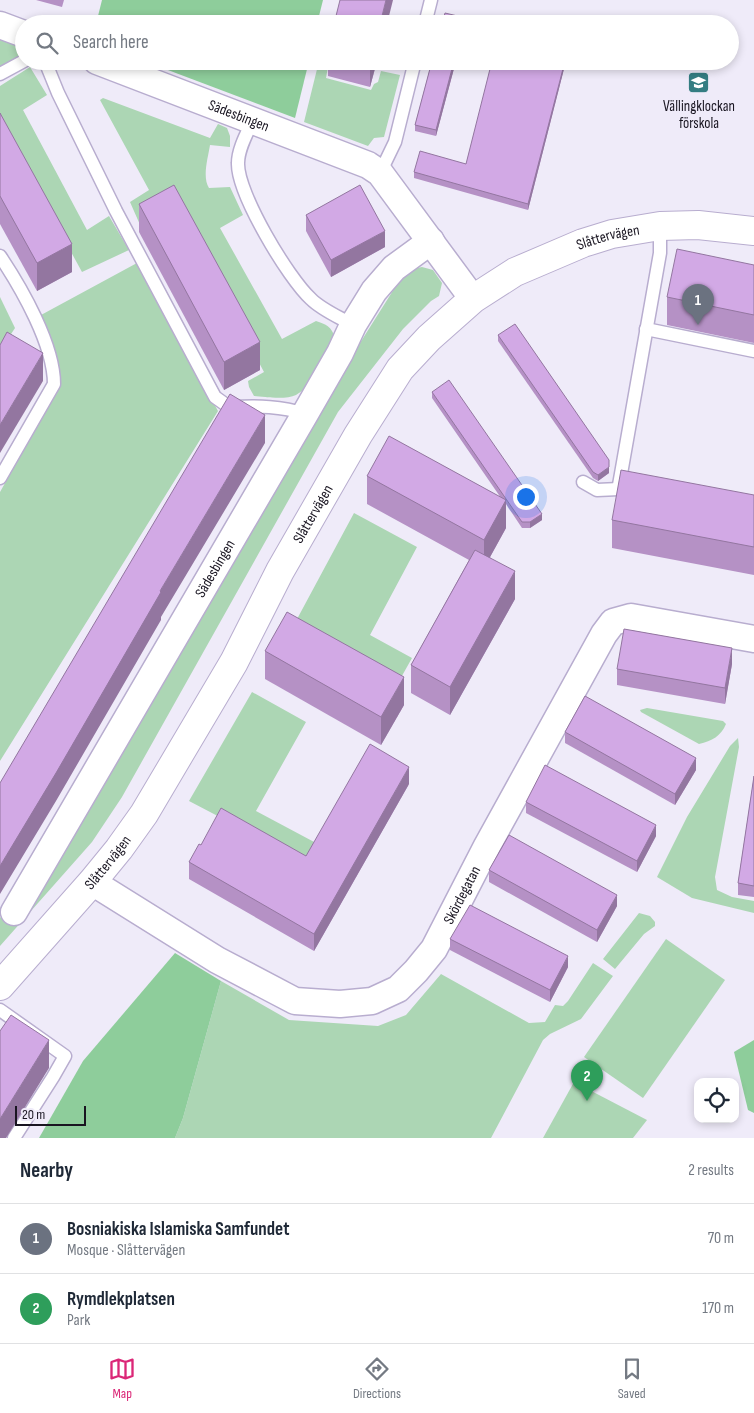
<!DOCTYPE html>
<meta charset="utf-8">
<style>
:root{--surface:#fff;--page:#f6f6f7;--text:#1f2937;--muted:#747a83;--line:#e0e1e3;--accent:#db2777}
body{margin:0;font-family:"Sofia Sans Condensed",sans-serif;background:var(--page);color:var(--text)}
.controls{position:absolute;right:15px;bottom:15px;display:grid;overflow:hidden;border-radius:10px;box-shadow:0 2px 8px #0003}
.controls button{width:45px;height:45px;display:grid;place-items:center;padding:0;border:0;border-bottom:1px solid var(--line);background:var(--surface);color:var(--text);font:25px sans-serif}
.scale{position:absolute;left:15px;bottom:12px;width:71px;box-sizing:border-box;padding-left:5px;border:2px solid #191521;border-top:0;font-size:14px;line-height:18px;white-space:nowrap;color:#191521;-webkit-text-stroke:4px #efebf9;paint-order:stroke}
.you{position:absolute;left:525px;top:496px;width:18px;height:18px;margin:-12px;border:4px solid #fff;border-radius:50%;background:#1a73e8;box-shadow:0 0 0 8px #1a73e833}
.badge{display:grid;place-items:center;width:32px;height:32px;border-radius:50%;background:var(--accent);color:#fff;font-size:16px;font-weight:700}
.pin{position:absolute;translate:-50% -41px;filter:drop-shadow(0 1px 2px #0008)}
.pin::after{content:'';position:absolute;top:26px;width:18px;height:15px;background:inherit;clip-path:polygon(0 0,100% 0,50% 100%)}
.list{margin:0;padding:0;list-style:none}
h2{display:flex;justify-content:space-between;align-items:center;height:65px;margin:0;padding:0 20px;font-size:21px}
h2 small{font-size:16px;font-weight:400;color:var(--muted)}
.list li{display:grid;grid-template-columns:32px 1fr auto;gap:15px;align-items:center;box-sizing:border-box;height:70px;padding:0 20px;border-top:1px solid var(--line)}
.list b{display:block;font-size:19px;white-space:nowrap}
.list p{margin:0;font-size:16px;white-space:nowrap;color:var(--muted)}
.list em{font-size:16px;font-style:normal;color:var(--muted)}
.icon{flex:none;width:28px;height:28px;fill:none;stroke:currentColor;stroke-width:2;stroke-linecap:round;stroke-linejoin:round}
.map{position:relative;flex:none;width:754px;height:1138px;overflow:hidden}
.search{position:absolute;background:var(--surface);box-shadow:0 2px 8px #0003;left:15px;right:15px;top:15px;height:55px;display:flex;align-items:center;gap:12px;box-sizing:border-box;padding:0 18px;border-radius:28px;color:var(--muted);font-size:19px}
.sheet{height:205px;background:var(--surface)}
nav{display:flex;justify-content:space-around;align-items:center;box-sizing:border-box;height:70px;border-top:1px solid var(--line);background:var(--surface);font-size:14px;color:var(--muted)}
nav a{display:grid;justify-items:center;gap:2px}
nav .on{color:var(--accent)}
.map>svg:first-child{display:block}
</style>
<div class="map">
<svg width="754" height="1138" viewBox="0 0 754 1138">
<rect width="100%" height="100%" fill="#efebf9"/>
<g fill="#acd6b4">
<path d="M0,39L23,48L22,56L0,67Z"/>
<path d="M319,61H329L326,78L371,90L374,84L378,82L381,71L400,75L384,137L374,138L368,146L304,122Z"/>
<path d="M30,67L47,95L23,110L87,230L109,216L129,250L82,272L0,122V86Z"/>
<path d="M103,98L210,138L218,124L227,128L230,136V147L210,145C208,158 202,177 209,188L230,187L243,215L220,228L282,339L316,321C326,324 332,327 335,338C325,356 315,384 296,395C286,400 265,397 254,396L249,387L248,381L264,372L221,291L141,227L130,202L149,190L100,100Z"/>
<path d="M137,263L218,411L0,761V492L60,386V377L41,315Z"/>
<path d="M422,267L433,270L442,283L439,296L431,301L403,329L338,412L122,797L92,842L0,946V918L83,808L312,419L406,270Z"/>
<path d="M0,297L15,328L0,351Z"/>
<path d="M354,513L417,547L370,635L412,658L394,690L289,634Z"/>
<path d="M252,692L306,722L256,811L316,843L306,862L189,801Z"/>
<path d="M647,708L723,721L726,724C721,736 712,741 699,744L641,712L640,710Z"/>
<path d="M738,738L739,747L715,877L717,890L732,897L754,901V913L692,898L657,877L687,817L730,746Z"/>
<path d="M639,913L650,916L655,922V926L644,934L615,969L603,959Z"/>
<path d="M666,939L725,980L643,1098L584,1057Z"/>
<path d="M593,963L613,976L581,1019L550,1034L543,1040L491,1138H175L183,1118L221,981L289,1020L378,1026L406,1015L441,974L529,1023L545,1022L555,1005L563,1006L568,1001Z"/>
<path d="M574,1082L647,1120L633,1138H543Z"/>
</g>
<g fill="#8ecd9b">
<path d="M102,0H323L317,24H96Z"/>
<path d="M144,61H309L295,118Z"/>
<path d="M175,953L221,981L183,1118L175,1138H39L83,1061Z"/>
<path d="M754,1040V1113L748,1110L734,1052Z"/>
</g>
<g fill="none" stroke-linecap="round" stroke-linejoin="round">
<defs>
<g id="service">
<path d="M425,24L431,0"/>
<path d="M45,61L58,93L116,211L215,397L229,407"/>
<path d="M0,74L24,61"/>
<path d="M253,120C247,133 238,149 238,163C237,193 288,278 311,299C322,310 339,317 353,325"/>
<path d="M380,173L395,142L415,61"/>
<path d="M0,256C22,289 54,345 54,384L0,478"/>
<path d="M646,329L754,351"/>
<path d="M234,407C258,406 281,406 305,414"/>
<path d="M583,482L597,490L619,489"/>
<path d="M619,485L660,253V226"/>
<path d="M0,1010L65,1056L53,1077L14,1138"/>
</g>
<g id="minor">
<path d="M0,25L24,34"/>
<path id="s1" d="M97,61L368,165L380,173L473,299"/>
<path id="s2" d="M92,882L217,960L295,1001L340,1004L372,1001L398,989L416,971L434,949L487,846L604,634L613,622L631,617L754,639"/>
<path id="s3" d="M14,912L305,414L340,353L353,325L374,291L394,268L431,241"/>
</g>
<g id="tertiary">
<path id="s4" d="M0,986L92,882L119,849L144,814L234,662L280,571L358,435L400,369L429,338L473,299L515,272L583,243L612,234L660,226L698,225L754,231"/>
</g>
</defs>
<use href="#service" stroke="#b8adcf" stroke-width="15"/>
<use href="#minor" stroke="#b8adcf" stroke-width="29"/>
<use href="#tertiary" stroke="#b8adcf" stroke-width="30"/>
<use href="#service" stroke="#fff" stroke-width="12"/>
<use href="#minor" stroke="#fff" stroke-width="26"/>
<use href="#tertiary" stroke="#fff" stroke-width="28"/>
</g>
<g fill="#b591c5">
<path d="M36,0H64L62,7Z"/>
<path d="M328,61H377L370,87L328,76Z"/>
<path d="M432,61H456L436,136L415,131V125Z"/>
<path d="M566,61L528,210L414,178V172L466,164Z"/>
<path d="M0,113L72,272L37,291L0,224Z"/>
<path d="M139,204L260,370L224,390L139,232Z"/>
<path d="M306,215L385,247L331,277L306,231Z"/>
<path d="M754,265V343L667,325V297Z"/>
<path d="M498,335L609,473L598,481L593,478L498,341Z"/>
<path d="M432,392L542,520L530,528H522L506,504V528L490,557L515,599L450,715L411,693V665L469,560L367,504V476L501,498L432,398Z"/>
<path d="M754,495V575L612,548V520Z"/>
<path d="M265,651L404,705L381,745L265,679Z"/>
<path d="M732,664L725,704L617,685V669Z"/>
<path d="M565,732L696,770L675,805L565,743Z"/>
<path d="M754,776V897L738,895V883Z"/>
<path d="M409,784L314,951L189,879V862L201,845L306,856Z"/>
<path d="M526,802L656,836L637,872L526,813Z"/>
<path d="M489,870L617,906L597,942L489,882Z"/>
<path d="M450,939L568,967L550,1002L450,950Z"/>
</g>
<g fill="#9376a0">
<path d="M386,0H393L387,24H380Z"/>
<path d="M370,61H377L370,87Z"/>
<path d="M454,61H456L436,136V130Z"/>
<path d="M565,61H566L528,210V204Z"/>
<path d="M385,231V247L331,277V260Z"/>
<path d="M72,244V272L37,291V263Z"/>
<path d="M260,342V370L224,390V362Z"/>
<path d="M43,353V381L0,453V425Z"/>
<path d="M265,415V443L161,617V620L56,801L0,894V866L160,591Z"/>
<path d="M609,467V473L598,481V475Z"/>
<path d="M506,500V528L484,568V540Z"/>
<path d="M542,514V520L530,528V522Z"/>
<path d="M515,571V599L450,715V687Z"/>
<path d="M732,648V664L725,704V688Z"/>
<path d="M404,677V705L381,745V717Z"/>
<path d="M696,758V770L675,805V794Z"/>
<path d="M409,767V784L314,951V934Z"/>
<path d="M656,825V836L637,872V861Z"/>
<path d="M617,895V906L597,942V930Z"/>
<path d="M568,956V967L550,1002V990Z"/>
<path d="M49,1040V1068L6,1138H0V1119Z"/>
</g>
<g fill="#d2a9e5" stroke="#9376a0">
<path d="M340,0H386L380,24H334Z"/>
<path d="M445,13L466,18L464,24H442Z"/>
<path d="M432,61H454L436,130L415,125Z"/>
<path d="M492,61H565L528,204L414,172L420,151L466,164Z"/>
<path d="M0,113L72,244L37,263L0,196Z"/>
<path d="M174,185L260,342L224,362L139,204Z"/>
<path d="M360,185L385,231L331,260L306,215Z"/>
<path d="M677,249L754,265V315L667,297Z"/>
<path d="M515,324L609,460V467L598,475L593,472L498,335Z"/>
<path d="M7,332L43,353L0,425V345Z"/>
<path d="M449,380L542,514L530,522H522L432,392Z"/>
<path d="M230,394L265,415L160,591L161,592L56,773L0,866V783Z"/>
<path d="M389,436L506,500L484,540L367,476Z"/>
<path d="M621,470L754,495V547L612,520Z"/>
<path d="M475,550L515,571L450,687L411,665Z"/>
<path d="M287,612L404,677L381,717L265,651Z"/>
<path d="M624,629L732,648L725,688L617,669Z"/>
<path d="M585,696L696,758L675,794L565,732Z"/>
<path d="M370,744L409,767L314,934L189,862L199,844L201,845L221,808L306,856Z"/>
<path d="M545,765L656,825L637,861L526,802Z"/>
<path d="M754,776V886L738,883Z"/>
<path d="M509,835L617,895L597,930L489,870Z"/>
<path d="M470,905L568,956L550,990L450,939Z"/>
<path d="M11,1015L49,1040L0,1119V1031Z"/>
</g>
<defs>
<symbol id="school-square" viewBox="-11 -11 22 22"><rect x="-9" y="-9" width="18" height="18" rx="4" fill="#347d82" stroke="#efebf9"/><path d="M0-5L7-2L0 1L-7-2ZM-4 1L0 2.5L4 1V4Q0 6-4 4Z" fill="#fff"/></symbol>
</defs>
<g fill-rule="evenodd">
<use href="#school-square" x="686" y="70" width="25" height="25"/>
</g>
<g text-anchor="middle" stroke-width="4.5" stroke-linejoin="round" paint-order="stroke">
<g font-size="15" fill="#191521" stroke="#efebf9">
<text x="699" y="111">Vällingklockan<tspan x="699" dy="17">förskola</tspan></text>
</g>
<g font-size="15" fill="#191521" stroke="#efebf9">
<text dy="5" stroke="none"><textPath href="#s1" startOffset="152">Sädesbingen</textPath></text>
<text dy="5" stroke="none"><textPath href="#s4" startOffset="989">Slåttervägen</textPath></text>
<text dy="5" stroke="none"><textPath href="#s4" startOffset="569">Slåttervägen</textPath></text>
<text dy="5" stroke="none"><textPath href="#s3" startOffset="398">Sädesbingen</textPath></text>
<text dy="5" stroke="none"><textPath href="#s4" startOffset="164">Slåttervägen</textPath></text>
<text dy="5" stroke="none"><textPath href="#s2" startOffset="456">Skördegatan</textPath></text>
</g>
</g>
</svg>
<div class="controls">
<button><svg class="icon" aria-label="locate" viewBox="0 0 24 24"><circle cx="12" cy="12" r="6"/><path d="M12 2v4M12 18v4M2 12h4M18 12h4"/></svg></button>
</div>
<div class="scale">20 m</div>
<div class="you"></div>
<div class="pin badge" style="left:698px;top:325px;background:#6b7280">1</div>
<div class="pin badge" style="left:587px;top:1101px;background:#2e9e5b">2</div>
<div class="search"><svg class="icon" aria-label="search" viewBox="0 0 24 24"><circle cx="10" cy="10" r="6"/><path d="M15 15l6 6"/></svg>Search here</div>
</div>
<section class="sheet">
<h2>Nearby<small>2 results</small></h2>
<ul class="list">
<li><span class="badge" style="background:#6b7280">1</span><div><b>Bosniakiska Islamiska Samfundet</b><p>Mosque · Slåttervägen</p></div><em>70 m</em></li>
<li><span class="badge" style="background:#2e9e5b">2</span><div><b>Rymdlekplatsen</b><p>Park</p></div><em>170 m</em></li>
</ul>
</section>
<nav>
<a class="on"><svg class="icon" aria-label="map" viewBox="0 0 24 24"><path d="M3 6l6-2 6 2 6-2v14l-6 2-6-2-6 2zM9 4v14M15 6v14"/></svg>Map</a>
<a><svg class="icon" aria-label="directions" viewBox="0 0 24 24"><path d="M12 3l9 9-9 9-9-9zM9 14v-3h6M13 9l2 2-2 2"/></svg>Directions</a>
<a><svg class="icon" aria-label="saved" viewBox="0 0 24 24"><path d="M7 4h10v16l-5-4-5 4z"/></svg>Saved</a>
</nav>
